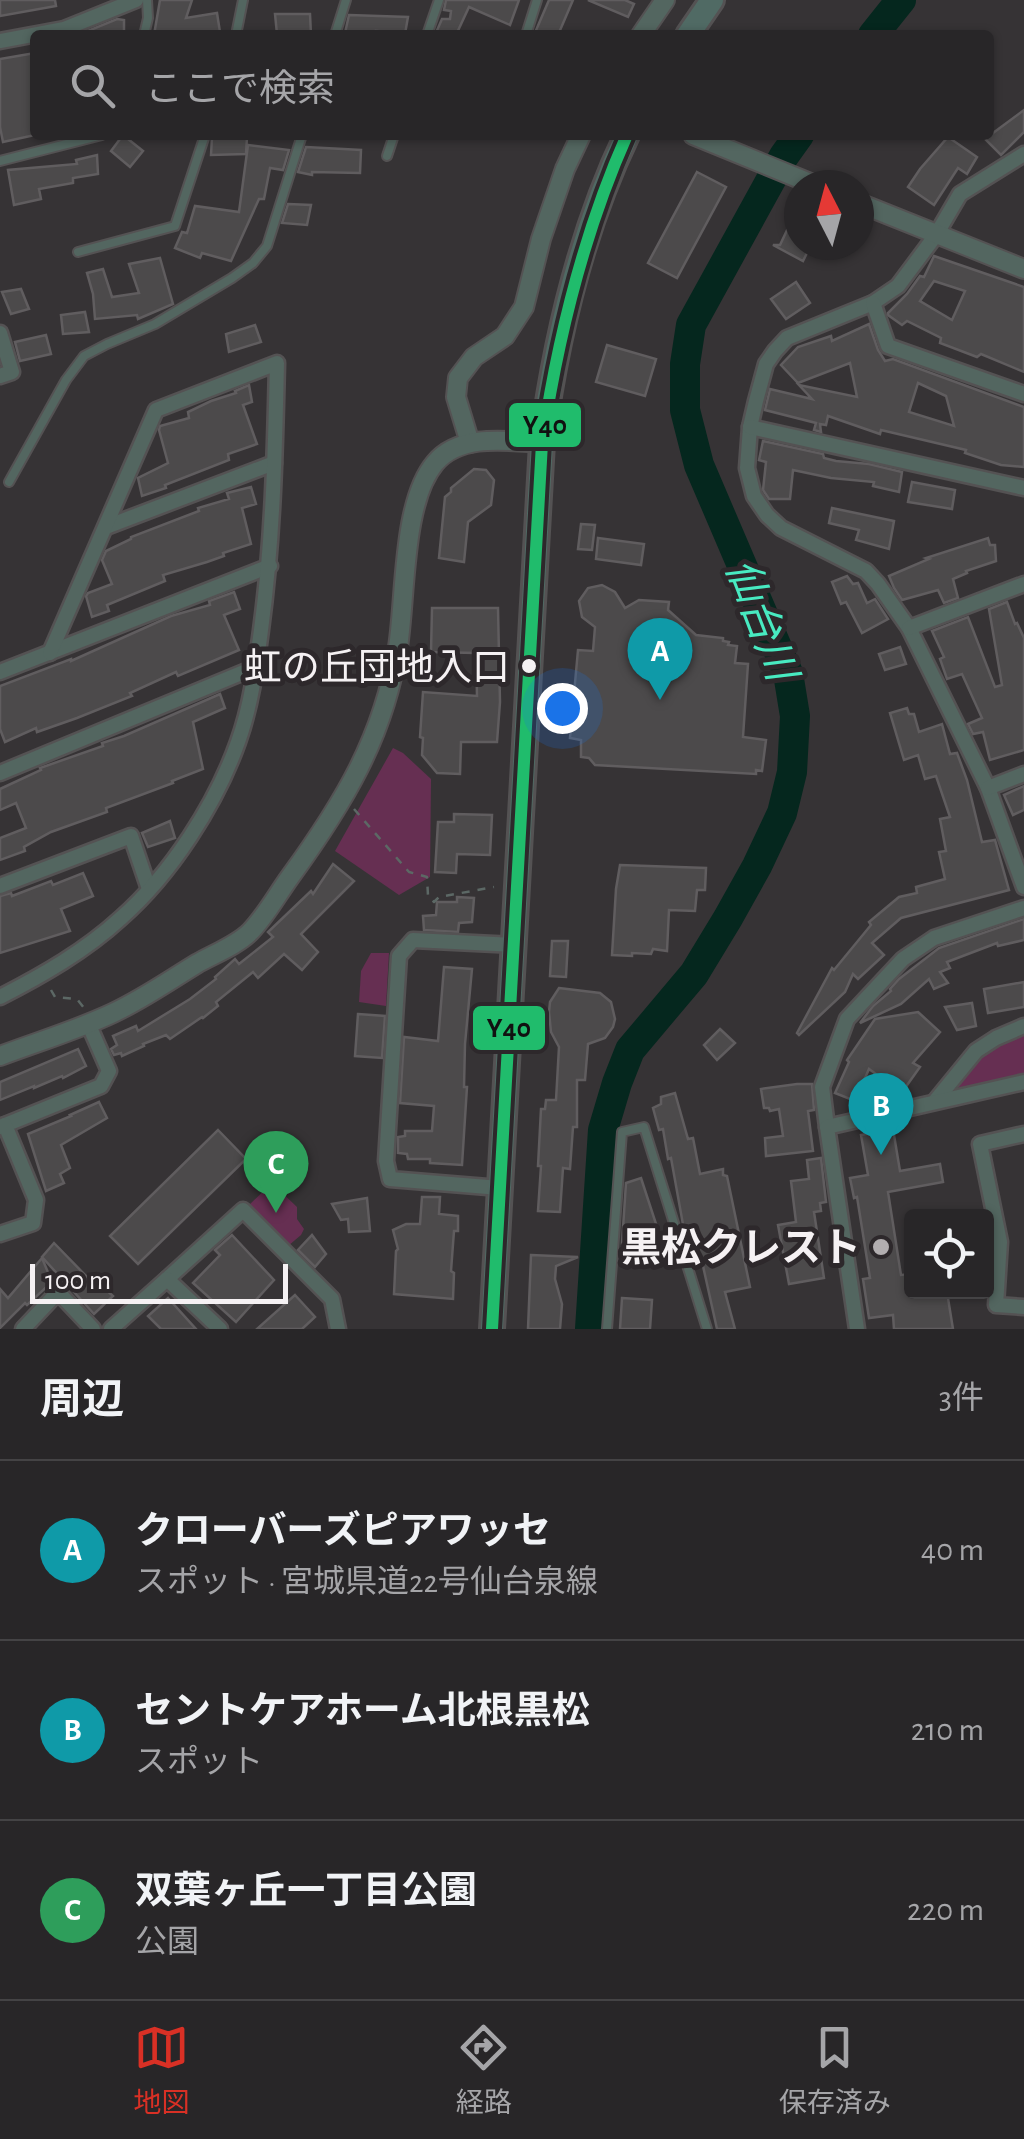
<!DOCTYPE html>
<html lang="ja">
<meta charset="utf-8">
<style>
:root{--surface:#282628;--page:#343234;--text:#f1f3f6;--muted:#a5a5a8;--line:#444345;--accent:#d93025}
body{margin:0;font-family:"Alegreya Sans","Noto Sans JP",sans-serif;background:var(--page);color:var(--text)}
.controls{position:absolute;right:30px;bottom:30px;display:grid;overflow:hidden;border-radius:10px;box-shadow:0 2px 8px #0004}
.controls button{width:90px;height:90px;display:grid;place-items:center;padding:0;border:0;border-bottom:2px solid var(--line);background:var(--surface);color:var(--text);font:50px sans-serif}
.compass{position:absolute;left:784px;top:170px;width:90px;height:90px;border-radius:50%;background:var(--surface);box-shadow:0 2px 8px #0004;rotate:354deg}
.scale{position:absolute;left:30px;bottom:25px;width:258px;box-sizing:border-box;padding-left:10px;border:5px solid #f5f1f3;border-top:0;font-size:28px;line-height:35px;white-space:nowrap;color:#f5f1f3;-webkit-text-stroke:8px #2d282b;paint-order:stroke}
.you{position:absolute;left:562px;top:708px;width:35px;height:35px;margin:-25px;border:8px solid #fff;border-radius:50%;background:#1a73e8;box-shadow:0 0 0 15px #1a73e833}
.badge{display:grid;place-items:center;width:65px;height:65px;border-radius:50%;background:var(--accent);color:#fff;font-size:32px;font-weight:700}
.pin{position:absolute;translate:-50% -82px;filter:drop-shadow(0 2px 5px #0008)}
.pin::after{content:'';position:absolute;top:52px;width:35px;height:30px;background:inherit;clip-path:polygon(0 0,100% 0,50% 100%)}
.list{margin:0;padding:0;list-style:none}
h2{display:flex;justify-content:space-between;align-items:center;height:130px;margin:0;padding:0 40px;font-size:42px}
h2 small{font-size:32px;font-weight:400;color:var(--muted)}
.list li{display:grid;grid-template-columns:65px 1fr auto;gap:30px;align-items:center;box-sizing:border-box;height:180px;padding:0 40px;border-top:2px solid var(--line)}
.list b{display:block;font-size:38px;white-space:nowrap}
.list p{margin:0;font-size:32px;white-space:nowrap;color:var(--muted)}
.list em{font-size:32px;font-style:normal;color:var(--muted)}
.icon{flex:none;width:55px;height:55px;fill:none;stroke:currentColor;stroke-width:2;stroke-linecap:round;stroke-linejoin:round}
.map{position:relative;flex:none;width:1024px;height:1329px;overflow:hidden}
.search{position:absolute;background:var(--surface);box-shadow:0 2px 8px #0004;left:30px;right:30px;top:30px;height:110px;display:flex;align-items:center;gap:25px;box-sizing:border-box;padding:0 35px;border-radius:10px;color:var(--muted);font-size:38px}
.sheet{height:670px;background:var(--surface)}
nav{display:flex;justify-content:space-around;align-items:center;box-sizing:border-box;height:140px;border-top:2px solid var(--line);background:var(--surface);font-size:28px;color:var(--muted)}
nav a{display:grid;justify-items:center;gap:5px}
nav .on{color:var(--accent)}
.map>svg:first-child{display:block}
</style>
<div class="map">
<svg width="1024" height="1329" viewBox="0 0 1024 1329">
<rect width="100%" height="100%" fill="#363335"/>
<g fill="#662f52">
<path d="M393,748L403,753L431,779L430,877L399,895L335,851Z"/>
<path d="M371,953H389L386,1006L359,1002L361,971Z"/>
<path d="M1024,1030V1076L961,1090L956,1085L981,1055Z"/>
<path d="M272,1183L297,1207V1219L304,1229L301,1235L288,1246L248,1206Z"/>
</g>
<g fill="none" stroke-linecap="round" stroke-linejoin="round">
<g stroke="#05271e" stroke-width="30">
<path d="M873,35L901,0"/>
<path d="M590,1329L603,1130L617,1083L630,1050L694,974L728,918L757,866L782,813L792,772L795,716L788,673L699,465L685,410V364L691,325L784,156L799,135"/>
</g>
</g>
<g fill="#4c4a4b" stroke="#605d5f" stroke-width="2.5" fill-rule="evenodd">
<path d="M0,0H55L56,6L0,16Z"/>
<path d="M160,0H192L186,18L217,13L220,32L154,35Z"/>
<path d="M446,0H519L510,25L469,7L456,35H435L442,19H450L451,11L444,10Z"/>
<path d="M549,0H573L558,35H534Z"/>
<path d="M588,0H625L634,4L628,17Z"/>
<path d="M275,14H310L311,35L277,34Z"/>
<path d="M349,15L408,17L405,34L376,31V34L345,33Z"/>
<path d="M117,19L124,20V35H78Z"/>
<path d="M35,53V135L3,142L0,127V59Z"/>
<path d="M1024,110V132L1001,155L985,139Z"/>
<path d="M123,135L143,151L130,167L111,151Z"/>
<path d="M212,137H247L246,154L211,155Z"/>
<path d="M948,137L977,157L967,174L958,168L934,205L908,187L920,169Z"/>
<path d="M248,145L289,150L283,170L270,168L264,199H259L231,261L202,253L200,258L175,248L182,232L187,233L195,206L239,212Z"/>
<path d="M306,147L361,150L360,173L312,172V175L298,172Z"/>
<path d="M97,155L98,174L73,178V183L39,189L41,199L14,205L8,170L77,164L76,160Z"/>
<path d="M697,172L726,187L677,278L648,263Z"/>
<path d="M288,204L311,205L307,225L282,223Z"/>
<path d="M789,226L799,231V245H811L803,261L773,245H780Z"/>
<path d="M934,256L1024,287V372L981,354L977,357L940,343L941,338L907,321L902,325L888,315V313L907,294L920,276L924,277ZM934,281L965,291L952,320L920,301Z"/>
<path d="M160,258L173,304L138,319L137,315L95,319L93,294L87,273L103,269L112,297L139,293L129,264Z"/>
<path d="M796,282L810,303L786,319L771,299Z"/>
<path d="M21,289L29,309L11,314L2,292Z"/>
<path d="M85,312L89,332L63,334L61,315Z"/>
<path d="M869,324L878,350L885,361L893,359L1024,407V467L1001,465L965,453L966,450L881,430L880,434L828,416L826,425L820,424L821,432L814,430L816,423L765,410L770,389L812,399L799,385L857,397L850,363L798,383L781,365L798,347L831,336L832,341ZM918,383L946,396L954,426L909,412Z"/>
<path d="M255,325L261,342L229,352L226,334Z"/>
<path d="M46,335L51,354L20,361L15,342Z"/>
<path d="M607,345L656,359L645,396L596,382Z"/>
<path d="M249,385L252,402L243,405L257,444L228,454L229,460L165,485L166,488L142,496L138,478L168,463L159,430L160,426L189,418L188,412L211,401L236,393L235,391Z"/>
<path d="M763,441L823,454L824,458L836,461L869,464L902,472L899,492L873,486L874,482L831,478L793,470L790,499H769L763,490L766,462L759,460Z"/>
<path d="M474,469L486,470L494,480L491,505L468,522L464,562L439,558L445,497L451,492V488Z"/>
<path d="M912,482L955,490L952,509L908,502Z"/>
<path d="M251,487L256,504L242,508L251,544L223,553L224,556L207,562L163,575L165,581L107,605L109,611L92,617L86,596L88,593L112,584L102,560L106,551L131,539V537L199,511L198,508L229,499L227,493Z"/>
<path d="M832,508L894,521L889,549L856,540L859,530L829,523Z"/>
<path d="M581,524L595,525L592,550L578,549Z"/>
<path d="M598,538L644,544L641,565L596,559Z"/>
<path d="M988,538L990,545H995L996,561L966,571L967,573L953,579L958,598L944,603L938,590L902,600L894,588L889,576L929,559L926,558Z"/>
<path d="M847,576L853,584L858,583L867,603L875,599L888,619L862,633L846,602L841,604L832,582Z"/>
<path d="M602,585L615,592L625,608L639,600L669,602L668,610L696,635L723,638V641L729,642L728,645L737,646L735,663L748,664L743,737L766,740L762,771L756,770V774L595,765L589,758L581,757V740L570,738L578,650L593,651L595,627L582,617L579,601L588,588Z"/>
<path d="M234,592L240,609L224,615L239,650L178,676L176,672L130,693L132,696L77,718L37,732L36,728L5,742L0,729V686L71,659V661L171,616L210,605L209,601Z"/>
<path d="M1007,602L1015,624L1017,623L1024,638V750L990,760L983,732L973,734L968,724L982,718L962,674L947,679L940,659L944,657L932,631L968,617L995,687L1002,685L989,609Z"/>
<path d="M432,608H498L500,702L497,742H461L460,774L437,773L422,755L423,738L420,737L423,692L477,696L476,653L431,652Z"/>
<path d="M900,647L906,664L885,670L879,654Z"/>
<path d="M220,694L225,708L193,722L203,769L172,781L173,783L106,808L107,812L51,832L24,847L25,851L0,860V838L26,828L16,803L0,810V789L41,770L40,768L103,746L102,743L124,736Z"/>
<path d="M907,708L909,714H914L919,732L942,724L950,754L957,753L967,780L982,842L995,840L1009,890L901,918L872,943L884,955L858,979L853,974L845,992L799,1035L797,1033L832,968L834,970L871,925L869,922L899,897L917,893L916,887L945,879L939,852L946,851L940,819L950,817L936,776L925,779L918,755L904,760L890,713Z"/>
<path d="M1024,786V810L1013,815L1004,795Z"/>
<path d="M454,814L492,815L490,855L457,854L456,873L435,872L438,822H454Z"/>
<path d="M170,821L175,838L148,847L142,833Z"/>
<path d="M333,864L354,881L301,934L318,952L302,970L284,954L258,978L253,972L216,1002L218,1006L203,1018L202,1017L170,1039L166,1035L143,1044L144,1046L122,1056L121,1053L114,1055L111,1049L117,1045L113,1036L136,1026L138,1031L190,999L216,979L215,977L235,959L239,964L273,937L268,932L311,891L313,894Z"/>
<path d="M620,865L706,868L705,890H697L695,911L669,910L667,951L653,949L651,954L632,953V956L612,955L616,889Z"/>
<path d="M83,873L93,896L61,909L70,931L0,953V896L11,893L12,896L51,881L53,885Z"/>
<path d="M457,897L474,898L472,922L459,923L458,932L424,930L423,916L436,915L437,902H457Z"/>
<path d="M1024,919V940L998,946L997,943L947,962L950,968L940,972L948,983L934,989L929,979L901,1004L860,1023L873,1006L891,991L890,989L899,979L939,948Z"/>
<path d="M552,941H568L566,977L550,976Z"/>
<path d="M444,967L472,969L465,1044L464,1087H467L462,1165L430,1163V1159H408L407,1154L398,1153V1137L405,1136V1131H432L434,1106L400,1103L404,1037L438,1041Z"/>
<path d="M1024,982V1007L988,1013L984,989Z"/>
<path d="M559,988L600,993L611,1002L615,1019L613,1027L605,1038L588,1044L585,1080H577V1127H573L570,1169L563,1168L560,1212L538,1211L541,1166H538L541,1109H545L546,1100H556L559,1047L551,1032L549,1012L550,1002Z"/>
<path d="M972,1003L976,1026L957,1030L945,1007Z"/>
<path d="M918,1012L940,1032L913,1063L920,1067L905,1088L898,1084L895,1088L869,1069L855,1101L835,1093L849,1062L847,1060L875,1019Z"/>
<path d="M358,1014L385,1016L382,1058L355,1056Z"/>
<path d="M720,1029L735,1043L717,1060L704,1045Z"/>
<path d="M78,1049L86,1066L63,1078L62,1076L34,1088V1086L0,1100V1082Z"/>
<path d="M797,1084H812L814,1110L808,1111L813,1151L766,1156L765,1138L783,1136L779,1109L770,1111L769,1108H764L761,1089Z"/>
<path d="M675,1093L688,1139L693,1138L700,1174L723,1169V1175L727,1176L750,1287L725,1292L735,1329H717L701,1257L693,1258L684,1230L671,1158L668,1159L663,1129L659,1130L653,1108L661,1104V1097Z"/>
<path d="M99,1102L107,1118L61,1145L70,1168L60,1174L64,1183L46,1191L28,1134L71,1116L70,1115Z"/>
<path d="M893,1129L900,1171L940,1164L943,1182L888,1192L901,1275L912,1274V1292H947L953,1329H894L893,1315L869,1318L863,1279L870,1278L857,1197L854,1198L850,1178L868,1175L861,1135Z"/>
<path d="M218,1130L246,1159L138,1264L110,1236Z"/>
<path d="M821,1158L826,1202L820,1203L821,1211L814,1212L824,1278L789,1284L778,1225L796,1222L791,1181L809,1179L807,1160Z"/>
<path d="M641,1178L658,1230L622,1243L626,1183Z"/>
<path d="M422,1197H440L439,1214L458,1216V1231H454L451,1271L454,1273L453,1299L394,1294L396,1251L398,1249L393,1230L406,1224H420Z"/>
<path d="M367,1198L370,1231L349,1232L348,1219L341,1220L332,1204Z"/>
<path d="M232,1235L274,1280L236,1322L193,1283L220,1255L215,1250Z"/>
<path d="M312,1235L326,1254L315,1267L298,1250Z"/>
<path d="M54,1243L88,1278L91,1276L113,1296L94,1314L42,1257Z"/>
<path d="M531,1255L578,1257L556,1266L555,1279L562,1304L560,1329H528Z"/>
<path d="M42,1258L52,1282L27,1305L25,1303L0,1328V1289L8,1298Z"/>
<path d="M295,1295L315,1317L302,1329H257Z"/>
<path d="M168,1298L196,1329H161L148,1316Z"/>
<path d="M622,1298L652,1300L650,1329H620Z"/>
</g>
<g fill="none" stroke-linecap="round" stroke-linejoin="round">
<defs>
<g id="service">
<path d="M144,35L148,18L147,0"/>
<path d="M236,35L243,0"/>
<path d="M335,35L346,0"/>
<path d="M427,35L439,0"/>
<path d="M526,35L537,0"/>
<path d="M387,156L394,135"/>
<path d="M0,161L102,135"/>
<path d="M78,252L175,226L205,135"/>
<path d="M9,482L66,380L84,356L107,344L155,324L232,278L253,263L267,246L302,135"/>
<path d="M607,1329L622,1132L644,1127L707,1329"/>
</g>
<g id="minor">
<path d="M0,41L64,29L136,0"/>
<path d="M1024,154L960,194L936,235L898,286L873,303L787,338L775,351L766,364L756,401L750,427L747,468L754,496L767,515L781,528L866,571L878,584L909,628L988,788L1024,887"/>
<path d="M873,303L888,346L1024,394"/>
<path d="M0,333L12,372L0,376"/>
<path d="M750,427L1024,488"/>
<path d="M106,527L274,463"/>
<path d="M909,628L1024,584"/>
<path d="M0,672L270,566"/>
<path d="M0,773L256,667"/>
<path d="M988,788L1024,774"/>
<path d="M0,886L131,836L149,889"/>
<path d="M0,997C43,975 85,951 121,918C171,874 216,804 238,742C251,706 256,668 261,630C273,541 275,453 277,363L156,410L50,653"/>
<path d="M936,1100L976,1051L996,1038L1024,1026"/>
<path d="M0,1127L101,1086L109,1071L88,1023"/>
<path d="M827,1127L822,1087L847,1019L903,959L934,938L1024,908"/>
<path d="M1024,1134L980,1144L1000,1242L996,1305L1024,1307"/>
<path d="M500,1188L390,1179L386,1161L399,956L413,940L514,945"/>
<path d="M0,1234L33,1223L36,1200L5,1125"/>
<path d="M167,1279L243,1210L332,1299L338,1329"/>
<path d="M23,1329L58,1292L93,1329"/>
<path d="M111,1329L167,1279L220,1329"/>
<path d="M857,1329L827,1127L1024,1082"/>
</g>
<g id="tertiary">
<path d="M641,35L665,0"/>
<path d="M693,135L815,185"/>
<path d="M859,203L1024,269"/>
<path d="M470,443L456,397L458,378L474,357L505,336L524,307L541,239L565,169L581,135"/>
<path d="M0,1056C37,1042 77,1030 113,1013C143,999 170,980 198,963C214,954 237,945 250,932C265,917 277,895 290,877C343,804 384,737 398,647C406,596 402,502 435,463C460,433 508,441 542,443"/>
</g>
<g id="primary">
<path d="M688,35L712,0"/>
<path d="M492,1329L542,443C556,337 581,231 627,135"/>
</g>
</defs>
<use href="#service" stroke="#545253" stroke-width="12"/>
<use href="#minor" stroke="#545253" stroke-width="19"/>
<use href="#tertiary" stroke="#545253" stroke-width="22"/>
<use href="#primary" stroke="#545253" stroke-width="28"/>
<g stroke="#5c6865" stroke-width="2.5" stroke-dasharray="8 8" stroke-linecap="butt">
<path d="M354,809L409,872L427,877L428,896L434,902L439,897L494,887"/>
<path d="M51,990L55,997L77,999L84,1008"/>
</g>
<use href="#service" stroke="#536660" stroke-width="8"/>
<use href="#minor" stroke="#536660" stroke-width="14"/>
<use href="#tertiary" stroke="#536660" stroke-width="18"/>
<use href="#primary" stroke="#506a64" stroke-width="22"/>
<defs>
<path id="bus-1" d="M492,1329L542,443C558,336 583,234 627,135"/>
</defs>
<use href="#bus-1" stroke="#2d282b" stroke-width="20"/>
<use href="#bus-1" stroke="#20bc6c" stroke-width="12"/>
</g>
<circle fill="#f5f1f3" stroke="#2d282b" stroke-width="4" cx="529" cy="666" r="9"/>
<circle fill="#b2aeb0" stroke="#2d282b" stroke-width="4" cx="881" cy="1247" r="10"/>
<g text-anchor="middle" stroke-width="10" stroke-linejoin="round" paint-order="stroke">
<g font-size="38" fill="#f5f1f3" stroke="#2d282b" text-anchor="end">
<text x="510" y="680">虹の丘団地入口</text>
</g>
<g font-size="40" font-weight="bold" fill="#f5f1f3" stroke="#2d282b" text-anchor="end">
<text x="861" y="1261">黒松クレスト</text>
</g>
<g font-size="42" font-style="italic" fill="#48eac1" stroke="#2d282b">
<text transform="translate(762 619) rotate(69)" y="15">仙台川</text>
</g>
</g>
<g stroke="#2d282b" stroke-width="4">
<rect x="507" y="401" width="76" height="48" rx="10" fill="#20bc6c"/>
<rect x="471" y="1004" width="76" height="48" rx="10" fill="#20bc6c"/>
</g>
<g font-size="28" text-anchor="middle" font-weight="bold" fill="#111">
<text x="545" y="434">Y40</text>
<text x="509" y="1037">Y40</text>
</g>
</svg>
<div class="controls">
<button><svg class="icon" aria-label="locate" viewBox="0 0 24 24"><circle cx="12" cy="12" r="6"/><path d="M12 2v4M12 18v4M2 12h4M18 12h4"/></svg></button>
</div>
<svg class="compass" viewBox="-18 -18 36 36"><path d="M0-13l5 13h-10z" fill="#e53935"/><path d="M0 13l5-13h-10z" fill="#a5a5a8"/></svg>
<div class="scale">100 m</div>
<div class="you"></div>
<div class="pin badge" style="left:660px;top:700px;background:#0f9aa8">A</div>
<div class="pin badge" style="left:881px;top:1155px;background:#0f9aa8">B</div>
<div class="pin badge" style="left:276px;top:1213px;background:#2e9e5b">C</div>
<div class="search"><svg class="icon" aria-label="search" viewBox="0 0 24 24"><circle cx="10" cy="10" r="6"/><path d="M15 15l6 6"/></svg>ここで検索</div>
</div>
<section class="sheet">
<h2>周辺<small>3件</small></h2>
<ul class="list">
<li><span class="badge" style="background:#0f9aa8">A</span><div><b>クローバーズピアワッセ</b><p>スポット · 宮城県道22号仙台泉線</p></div><em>40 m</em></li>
<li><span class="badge" style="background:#0f9aa8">B</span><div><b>セントケアホーム北根黒松</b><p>スポット</p></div><em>210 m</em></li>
<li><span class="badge" style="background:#2e9e5b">C</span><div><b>双葉ヶ丘一丁目公園</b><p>公園</p></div><em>220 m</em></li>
</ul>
</section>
<nav>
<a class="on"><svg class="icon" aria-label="map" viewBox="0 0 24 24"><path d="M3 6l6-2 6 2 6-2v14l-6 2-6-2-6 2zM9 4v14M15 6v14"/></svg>地図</a>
<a><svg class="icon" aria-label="directions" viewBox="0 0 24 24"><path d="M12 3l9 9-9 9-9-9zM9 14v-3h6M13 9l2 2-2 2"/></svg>経路</a>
<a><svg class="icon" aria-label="saved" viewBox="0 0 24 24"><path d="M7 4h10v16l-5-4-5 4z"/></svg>保存済み</a>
</nav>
